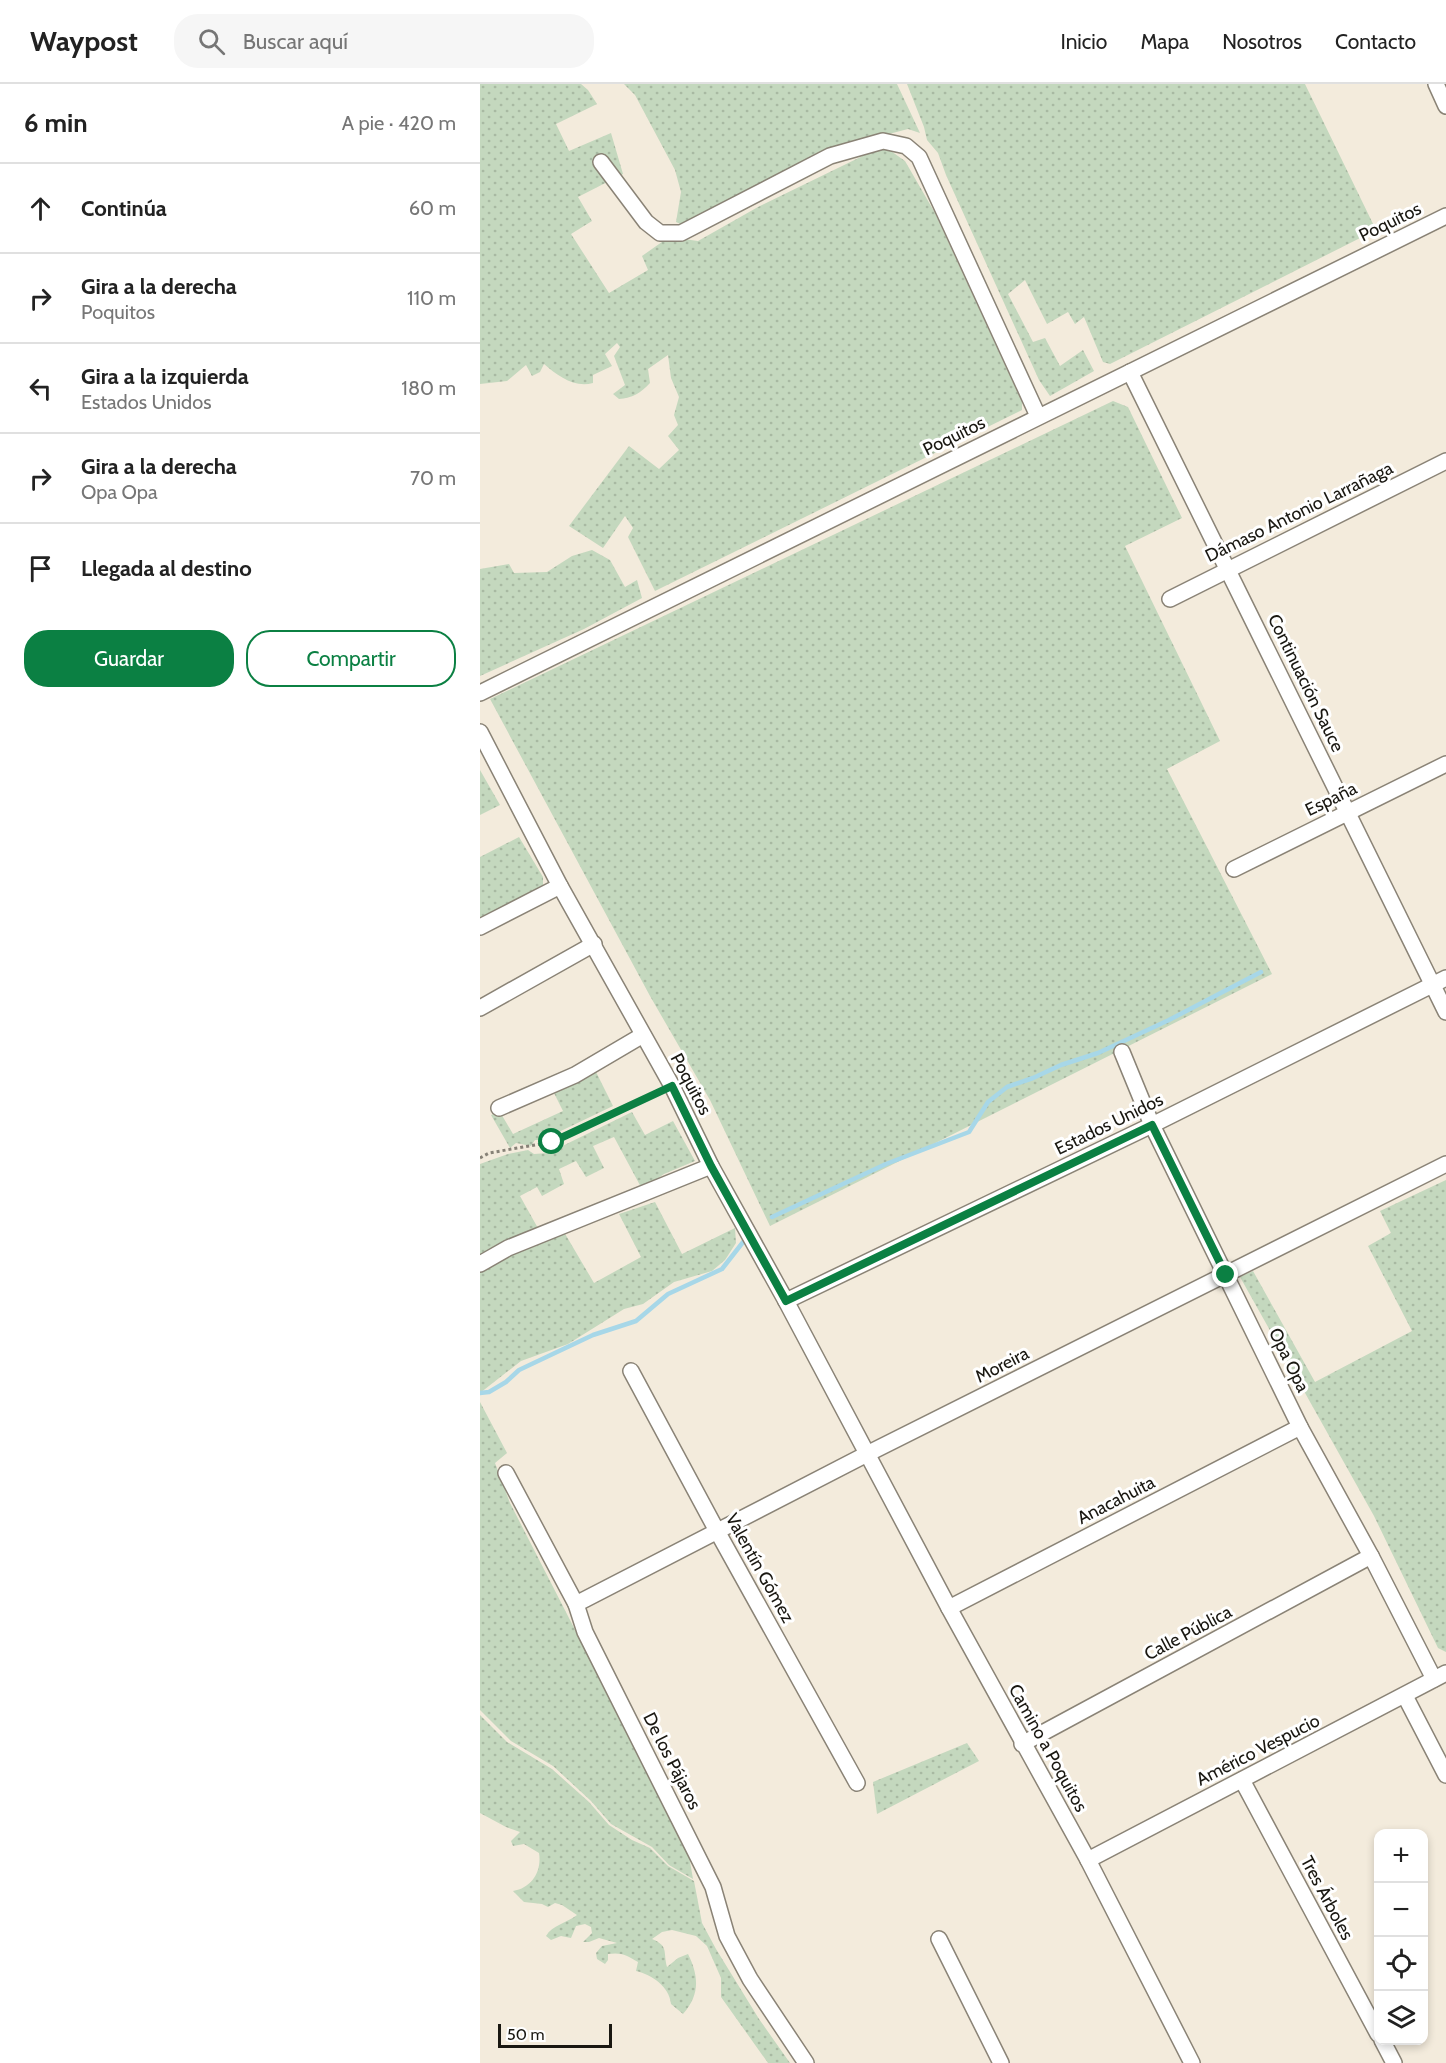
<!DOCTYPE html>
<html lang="es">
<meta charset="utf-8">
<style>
:root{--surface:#fff;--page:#f6f6f6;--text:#222;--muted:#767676;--line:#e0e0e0;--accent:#0b8043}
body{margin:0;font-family:Cabin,sans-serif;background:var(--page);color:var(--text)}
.controls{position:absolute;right:18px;bottom:18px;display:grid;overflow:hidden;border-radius:12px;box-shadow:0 3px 9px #0003}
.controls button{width:54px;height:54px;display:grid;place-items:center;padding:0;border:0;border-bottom:2px solid var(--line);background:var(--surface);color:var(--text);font:30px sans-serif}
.scale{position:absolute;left:18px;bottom:15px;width:114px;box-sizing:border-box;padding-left:6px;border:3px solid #191711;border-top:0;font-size:16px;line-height:21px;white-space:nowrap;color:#191711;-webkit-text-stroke:4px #fff;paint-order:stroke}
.stop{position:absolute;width:18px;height:18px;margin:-14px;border:4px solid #0b8043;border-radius:50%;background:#fff}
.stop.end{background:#0b8043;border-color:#fff;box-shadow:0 2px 6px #0008}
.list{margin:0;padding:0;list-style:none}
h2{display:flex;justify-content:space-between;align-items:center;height:78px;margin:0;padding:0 24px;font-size:26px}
h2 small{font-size:20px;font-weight:400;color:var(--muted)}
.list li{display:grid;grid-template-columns:39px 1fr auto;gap:18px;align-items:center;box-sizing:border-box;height:90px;padding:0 24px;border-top:2px solid var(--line)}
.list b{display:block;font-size:22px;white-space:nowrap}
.list p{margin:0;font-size:20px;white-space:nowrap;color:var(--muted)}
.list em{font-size:20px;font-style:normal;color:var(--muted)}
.actions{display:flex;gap:12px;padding:18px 24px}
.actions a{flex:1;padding:14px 0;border:2px solid var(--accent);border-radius:24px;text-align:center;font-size:21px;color:var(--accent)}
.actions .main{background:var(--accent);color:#fff}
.icon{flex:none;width:33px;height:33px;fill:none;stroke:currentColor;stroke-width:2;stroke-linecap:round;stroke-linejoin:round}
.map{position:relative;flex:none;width:966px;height:1979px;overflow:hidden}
header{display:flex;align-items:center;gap:36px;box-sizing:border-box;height:84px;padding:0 30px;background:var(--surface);border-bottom:2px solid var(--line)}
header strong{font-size:28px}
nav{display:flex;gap:33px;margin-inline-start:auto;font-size:21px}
.search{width:420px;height:54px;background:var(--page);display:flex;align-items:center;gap:15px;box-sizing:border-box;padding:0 21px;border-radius:24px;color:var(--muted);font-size:22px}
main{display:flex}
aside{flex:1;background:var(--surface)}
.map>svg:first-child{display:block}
</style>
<header>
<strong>Waypost</strong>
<div class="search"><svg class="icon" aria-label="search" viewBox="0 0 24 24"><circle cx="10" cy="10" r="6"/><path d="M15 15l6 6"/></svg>Buscar aquí</div>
<nav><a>Inicio</a><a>Mapa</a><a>Nosotros</a><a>Contacto</a></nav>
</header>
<main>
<aside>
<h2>6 min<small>A pie · 420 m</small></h2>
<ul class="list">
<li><svg class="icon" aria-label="ahead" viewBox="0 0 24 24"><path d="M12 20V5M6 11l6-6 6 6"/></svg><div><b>Continúa</b></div><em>60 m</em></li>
<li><svg class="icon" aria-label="right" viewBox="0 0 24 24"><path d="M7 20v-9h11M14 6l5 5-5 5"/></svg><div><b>Gira a la derecha</b><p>Poquitos</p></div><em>110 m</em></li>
<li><svg class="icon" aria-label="left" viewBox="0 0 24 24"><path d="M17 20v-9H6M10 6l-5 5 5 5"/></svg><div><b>Gira a la izquierda</b><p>Estados Unidos</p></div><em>180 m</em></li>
<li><svg class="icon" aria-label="right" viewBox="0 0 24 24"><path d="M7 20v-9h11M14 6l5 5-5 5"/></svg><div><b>Gira a la derecha</b><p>Opa Opa</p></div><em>70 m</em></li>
<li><svg class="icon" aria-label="arrive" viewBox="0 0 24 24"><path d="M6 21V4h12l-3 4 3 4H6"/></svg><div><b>Llegada al destino</b></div></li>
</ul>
<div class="actions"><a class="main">Guardar</a><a>Compartir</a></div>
</aside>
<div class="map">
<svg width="966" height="1979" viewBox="0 0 966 1979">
<defs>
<pattern id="grass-dots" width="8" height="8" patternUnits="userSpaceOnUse" patternTransform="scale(1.5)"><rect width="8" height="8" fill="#c4d8be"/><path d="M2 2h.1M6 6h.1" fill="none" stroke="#a8b9a2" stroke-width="1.8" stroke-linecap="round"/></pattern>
</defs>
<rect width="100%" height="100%" fill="#f3ebdc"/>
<g fill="url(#grass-dots)">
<path d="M0,0H101L108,6L117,20L76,40L89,67L131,49L143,90L98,113L112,137L91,150L129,209L168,186L162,172L189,153L218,157L278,123L399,64L408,65L425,77L455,129L542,318V326L175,507L148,453L153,444L145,432L123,464L89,442L149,362L179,385L199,366L188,352L198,341L194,331L199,313L191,294L188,271L168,285L170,299C161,309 152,314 139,315L133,310L145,301L134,272L140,263L137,259L125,270L132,282L113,291V299C94,304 78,292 64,280L60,288L52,292L46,281L27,297L0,300Z"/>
<path d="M144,0H417L440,49L428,45L405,51L250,133L222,144L207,143L196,138L201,108L195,86L155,11Z"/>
<path d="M427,0H825L896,146L630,280L623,278L604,233L595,240L588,228L567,240L545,196L528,210L553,258L565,254L580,282L603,266L614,287L570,312L559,296L466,91L458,69L447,56L444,43Z"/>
<path d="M633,317L648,323L702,434L645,462L740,657L687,685L792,890L290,1142L230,1016L170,912L10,615Z"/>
<path d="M112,466L130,476L145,503L157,496L162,514L104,545L0,592V485L29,480L34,489L67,488L92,472Z"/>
<path d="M0,686L20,721L0,731Z"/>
<path d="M39,753L63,793V801L0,837V773Z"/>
<path d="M116,988L133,1022L62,1056H55L51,1062L36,1059L30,1064L11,1031L20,1028L33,1050L83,1027L72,1005Z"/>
<path d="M152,1028L165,1051L193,1037L215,1077L184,1090L162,1105L134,1053L113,1062L124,1084L106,1093L96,1077L79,1085L84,1100L62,1112L57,1103L40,1112L64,1155H73L84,1148L114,1199L161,1173L139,1130L175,1118L202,1170L255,1144L256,1159L245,1176L232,1187L194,1198L163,1220L144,1225L88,1260L41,1277L0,1309V1080L28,1070L48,1066L54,1070L68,1069Z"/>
<path d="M966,1096V1568L958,1564L894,1432L760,1193L773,1187L835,1298L932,1247L888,1162L911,1149L900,1127Z"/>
<path d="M0,1318L27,1369L15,1379L30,1419L208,1766L213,1795L189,1781L172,1763L131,1740L111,1717L73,1682L31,1657L0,1626Z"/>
<path d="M0,1631L27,1658L72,1685L109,1718L129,1741L152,1756L170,1764L188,1782L214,1797L222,1839L236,1865L279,1935L310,1979H288L241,1913V1894L227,1862L216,1852L192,1846L182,1848L172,1855C189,1862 183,1868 187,1883L198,1874L208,1870C219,1892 220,1911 203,1930L191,1920C189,1902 172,1891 156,1887L158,1878C147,1871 141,1868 128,1870V1876L125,1880L117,1875L116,1869L122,1862L137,1859L119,1854L109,1858H103L112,1849L111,1843L105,1840L96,1842L91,1854L81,1852L71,1856L66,1852C72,1841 87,1839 97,1831L82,1821L75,1819L68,1823L62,1820L44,1818L33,1807C52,1804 62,1787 59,1769L44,1760L33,1762L31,1757L40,1748L26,1743L0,1729Z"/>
<path d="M487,1659L499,1677L397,1730L393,1698Z"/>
</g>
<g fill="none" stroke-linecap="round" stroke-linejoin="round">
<g stroke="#a7d7e8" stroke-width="4.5">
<path d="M292,1133L406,1080L489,1048L508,1018L527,1003L553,994L581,981L618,969L689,936L781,888"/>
<path d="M0,1309L9,1308L26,1298L39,1286L77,1268L113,1251L156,1237L188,1210L242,1185L267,1153"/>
</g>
<defs>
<g id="minor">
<path d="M956,0L966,22"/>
<path d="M121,78L166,138L180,149H201L350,72L403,57L426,62L439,73L558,332"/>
<path d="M650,288L966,928"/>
<path d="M690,515L966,377"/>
<path d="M0,609L966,132"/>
<path d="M0,648L80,802L192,1002L231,1082L306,1217L469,1524L608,1776L712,1979"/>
<path d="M754,785L966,680"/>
<path d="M0,843L80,802"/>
<path d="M0,924L114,860"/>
<path d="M642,968L672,1041L820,1343L891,1472L954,1595"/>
<path d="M19,1024L95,991L163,951"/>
<path d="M0,1180L28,1164L231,1082"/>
<path d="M306,1217L672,1041L966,894"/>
<path d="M151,1287L237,1447L377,1699"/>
<path d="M26,1389L96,1520L105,1548L233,1803L247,1852L270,1895L326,1979"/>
<path d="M96,1520L387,1370L966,1080"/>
<path d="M469,1524L820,1343"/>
<path d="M925,1612L966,1691"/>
<path d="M542,1660L891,1472"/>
<path d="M762,1696L898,1950"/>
<path d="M608,1776L966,1589"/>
<path d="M459,1855L521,1979"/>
<path d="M902,1956L914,1979"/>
</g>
</defs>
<use href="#minor" stroke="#8a8376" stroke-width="18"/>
<path stroke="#878277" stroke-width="3" stroke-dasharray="3 3" stroke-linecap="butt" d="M0,1074L9,1069L72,1058L180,1008"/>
<use href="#minor" stroke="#fff" stroke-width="15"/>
</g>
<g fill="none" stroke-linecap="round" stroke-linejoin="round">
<path stroke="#0b8043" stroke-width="8" d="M72,1058L192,1002L231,1082L306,1217L672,1041L746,1191"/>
</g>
<g text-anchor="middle" stroke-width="6" stroke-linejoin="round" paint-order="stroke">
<g font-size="18" fill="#191711" stroke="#fff">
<text transform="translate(910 138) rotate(-26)" y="6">Poquitos</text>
<text transform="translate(474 352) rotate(-26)" y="6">Poquitos</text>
<text transform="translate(819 428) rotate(-26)" y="6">Dámaso Antonio Larrañaga</text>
<text transform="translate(826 599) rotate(64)" y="6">Continuación Sauce</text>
<text transform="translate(851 715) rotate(-26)" y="6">España</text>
<text transform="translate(211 1000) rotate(62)" y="6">Poquitos</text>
<text transform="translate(629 1040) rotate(-26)" y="6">Estados Unidos</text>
<text transform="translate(809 1276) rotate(64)" y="6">Opa Opa</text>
<text transform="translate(522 1281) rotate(-27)" y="6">Moreira</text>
<text transform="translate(636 1416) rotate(-27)" y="6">Anacahuita</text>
<text transform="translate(280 1484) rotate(61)" y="6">Valentín Gómez</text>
<text transform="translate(708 1549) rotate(-28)" y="6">Calle Pública</text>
<text transform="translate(568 1664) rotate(61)" y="6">Camino a Poquitos</text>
<text transform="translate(778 1666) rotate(-27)" y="6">Américo Vespucio</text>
<text transform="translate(192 1677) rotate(63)" y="6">De los Pájaros</text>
<text transform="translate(847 1814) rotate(62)" y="6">Tres Árboles</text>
</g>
</g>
</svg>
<div class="controls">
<button>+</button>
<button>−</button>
<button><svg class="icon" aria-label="locate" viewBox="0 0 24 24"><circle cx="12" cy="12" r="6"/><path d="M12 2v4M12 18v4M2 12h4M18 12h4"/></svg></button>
<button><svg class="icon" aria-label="layers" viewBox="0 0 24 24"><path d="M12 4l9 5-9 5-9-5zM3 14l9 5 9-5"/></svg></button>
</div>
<div class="scale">50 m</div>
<div class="stop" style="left:72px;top:1058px"></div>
<div class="stop end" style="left:746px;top:1191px"></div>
</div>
</main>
